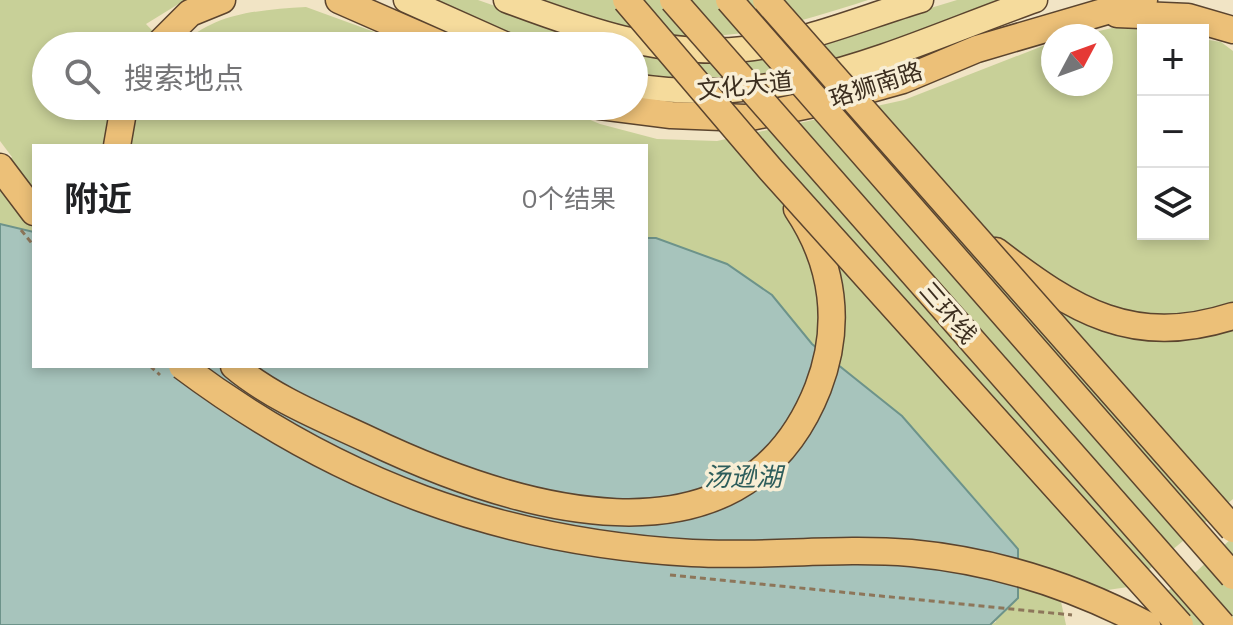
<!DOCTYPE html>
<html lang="zh">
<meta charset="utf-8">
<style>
:root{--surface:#fff;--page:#f6f6f6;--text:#202124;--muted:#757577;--line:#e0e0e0}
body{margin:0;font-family:Bitter,"Noto Sans SC",serif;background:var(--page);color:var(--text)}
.controls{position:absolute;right:24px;top:24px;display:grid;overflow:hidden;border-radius:0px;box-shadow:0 4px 12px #0003}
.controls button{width:72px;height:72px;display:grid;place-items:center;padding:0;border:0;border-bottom:2px solid var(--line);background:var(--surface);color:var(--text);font:40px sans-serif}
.compass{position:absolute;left:1041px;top:24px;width:72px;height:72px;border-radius:50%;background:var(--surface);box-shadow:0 4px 12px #0003;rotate:49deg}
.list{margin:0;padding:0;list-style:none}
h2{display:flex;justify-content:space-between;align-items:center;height:104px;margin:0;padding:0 32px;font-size:34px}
h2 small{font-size:26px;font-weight:400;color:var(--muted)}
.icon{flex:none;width:44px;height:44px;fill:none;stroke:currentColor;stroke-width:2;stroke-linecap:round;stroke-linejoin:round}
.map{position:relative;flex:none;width:1233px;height:625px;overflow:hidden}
.search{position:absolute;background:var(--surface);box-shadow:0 4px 12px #0003;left:32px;top:32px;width:616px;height:88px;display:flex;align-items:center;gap:20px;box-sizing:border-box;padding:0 28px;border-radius:44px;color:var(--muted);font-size:30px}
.panel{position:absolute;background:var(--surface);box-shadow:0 4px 12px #0003;left:32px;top:144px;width:616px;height:224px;border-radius:0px}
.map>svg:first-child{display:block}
</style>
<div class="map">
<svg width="1233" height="625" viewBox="0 0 1233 625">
<rect width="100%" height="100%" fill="#f1e4c5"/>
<g fill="#c8d098">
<path d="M0,0H185L146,24L167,46H46V106H557L600,124L657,139L717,141L904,100L1053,42V84H1101V36H1077L1121,26L1156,30H1143V234H1203V39L1221,42L1233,51V499L1128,587L1060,597L1066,625H990L996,622L1001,528L902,416L812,344L772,295L656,238H646V146H34V232L0,224V170L12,157L0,141Z"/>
<path d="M425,0H478L609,46H532Z"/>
<path d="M544,0H868C791,25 708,50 626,29C598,22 571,10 544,0Z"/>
<path d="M957,0H1001L887,46L809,67L717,84L634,75V51L796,49Z"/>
<path d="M306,7L413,46H181C214,12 261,10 306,7Z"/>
<path d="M1233,537V625H1110L1120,623L1197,571Z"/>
</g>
<path fill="#a7c4bc" stroke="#6d938a" stroke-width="2" d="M0,224L34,232V366H646V238H656L727,264L772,295L812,344L902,416L1018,549V598L990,625H0Z"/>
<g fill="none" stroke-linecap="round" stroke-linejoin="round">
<defs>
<g id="primary">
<path d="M406,0L509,46"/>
<path d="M506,0C581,28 663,58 744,49C804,43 864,17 921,0"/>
<path d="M634,86C788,109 895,50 1035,0"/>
</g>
<g id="trunk">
<path d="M339,0L444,46"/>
<path d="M1117,14L1188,17L1233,30"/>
<path d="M157,46L190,13L222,0"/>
<path d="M600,106L671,115L746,118L828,101L903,80L977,49L1144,0"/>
<path d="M117,146L124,106"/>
<path d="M0,167L34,212"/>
<path d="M996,251C1074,311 1133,348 1233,316"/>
<path d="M234,366C272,398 322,418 367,439C507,506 741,584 818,388C842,326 834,264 797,209"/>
</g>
</defs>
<use href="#primary" stroke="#5b442e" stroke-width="27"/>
<use href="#trunk" stroke="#5b442e" stroke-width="29"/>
<g stroke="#8d765a" stroke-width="3" stroke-dasharray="6 4" stroke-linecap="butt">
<path d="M21,230L34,246"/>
<path d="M150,366L160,375"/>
<path d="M670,575L1072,615"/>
</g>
<use href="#primary" stroke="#f5db9c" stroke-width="24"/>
<use href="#trunk" stroke="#ecc078" stroke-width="26"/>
<defs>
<g id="trunk-bridge">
<path d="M626,0L771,170L1180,625"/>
<path d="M673,0L1222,625"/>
<path d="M729,0L1233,576"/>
<path d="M766,0L1233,529"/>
<path d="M182,366C337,482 499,542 692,553C765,557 838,547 911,553C995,561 1072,585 1147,625"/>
</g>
</defs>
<use href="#trunk-bridge" stroke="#5b442e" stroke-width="29" stroke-linecap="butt"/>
<use href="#trunk-bridge" stroke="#ecc078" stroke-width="26"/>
</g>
<g text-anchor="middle" stroke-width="7" stroke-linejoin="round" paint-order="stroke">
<g font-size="24" fill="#3c2e1f" stroke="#f8eed5">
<text transform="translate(876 85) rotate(-18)" y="8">珞狮南路</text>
<text transform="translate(745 86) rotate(-6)" y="8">文化大道</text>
<text transform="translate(948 313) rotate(49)" y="8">三环线</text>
</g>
<g font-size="26" font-style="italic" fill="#2d5d5b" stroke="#f8eed5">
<text x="743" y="486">汤逊湖</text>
</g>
</g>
</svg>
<div class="controls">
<button>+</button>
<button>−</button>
<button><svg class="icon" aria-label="layers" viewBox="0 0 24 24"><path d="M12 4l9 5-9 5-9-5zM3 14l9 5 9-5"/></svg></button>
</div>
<svg class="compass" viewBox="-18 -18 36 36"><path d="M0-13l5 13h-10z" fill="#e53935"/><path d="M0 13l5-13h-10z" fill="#757577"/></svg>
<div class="search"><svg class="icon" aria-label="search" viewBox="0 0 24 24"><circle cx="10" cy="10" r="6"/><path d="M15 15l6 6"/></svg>搜索地点</div>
<section class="panel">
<h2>附近<small>0个结果</small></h2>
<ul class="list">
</ul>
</section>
</div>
